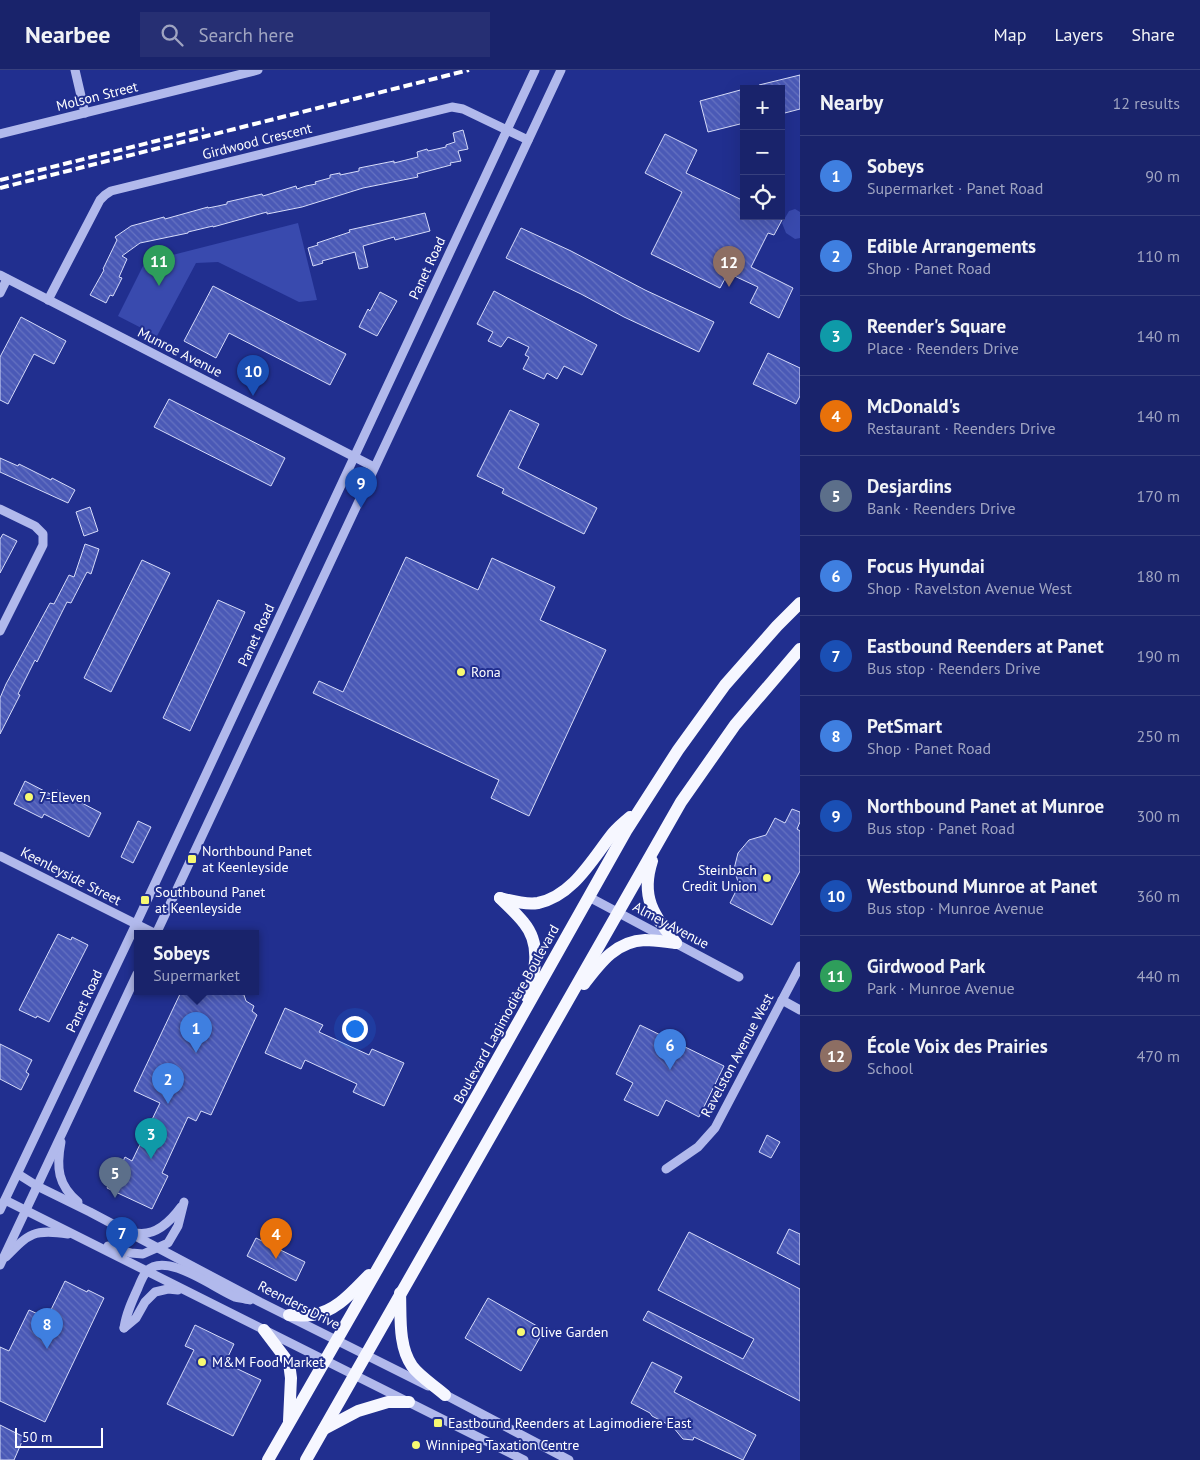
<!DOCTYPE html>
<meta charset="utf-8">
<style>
:root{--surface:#19236b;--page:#262f73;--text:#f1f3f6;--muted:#9fa4c1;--line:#37407e;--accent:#bca0f2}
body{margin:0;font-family:"PT Sans",sans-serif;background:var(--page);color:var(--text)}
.controls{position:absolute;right:15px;top:15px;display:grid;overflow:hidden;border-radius:0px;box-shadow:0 5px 20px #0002}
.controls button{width:45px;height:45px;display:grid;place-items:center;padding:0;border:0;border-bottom:1px solid var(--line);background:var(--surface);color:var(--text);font:25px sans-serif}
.scale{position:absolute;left:15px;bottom:12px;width:88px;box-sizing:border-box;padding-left:5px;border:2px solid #fff;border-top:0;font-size:14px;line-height:18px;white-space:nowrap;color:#fff;-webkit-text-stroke:4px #212f8f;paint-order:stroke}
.you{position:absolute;left:354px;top:958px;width:18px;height:18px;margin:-12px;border:4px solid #fff;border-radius:50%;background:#1a73e8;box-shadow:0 0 0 8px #1a73e833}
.badge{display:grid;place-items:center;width:32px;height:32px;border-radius:50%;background:var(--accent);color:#fff;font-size:16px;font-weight:700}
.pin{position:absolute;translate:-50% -41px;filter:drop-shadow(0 1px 2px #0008)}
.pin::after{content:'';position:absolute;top:26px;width:18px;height:15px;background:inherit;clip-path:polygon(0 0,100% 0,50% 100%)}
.popup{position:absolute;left:134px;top:860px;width:125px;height:65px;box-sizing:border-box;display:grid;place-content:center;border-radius:0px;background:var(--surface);filter:drop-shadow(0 1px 4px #0005);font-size:16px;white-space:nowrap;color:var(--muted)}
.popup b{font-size:19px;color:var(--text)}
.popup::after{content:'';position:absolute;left:50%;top:100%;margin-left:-10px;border:10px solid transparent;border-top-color:var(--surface)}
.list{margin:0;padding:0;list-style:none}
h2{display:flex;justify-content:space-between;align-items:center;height:65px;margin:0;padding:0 20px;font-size:21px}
h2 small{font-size:16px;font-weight:400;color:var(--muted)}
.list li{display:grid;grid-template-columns:32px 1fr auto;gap:15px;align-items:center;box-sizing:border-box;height:80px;padding:0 20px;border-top:1px solid var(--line)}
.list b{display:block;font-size:19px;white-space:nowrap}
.list p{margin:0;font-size:16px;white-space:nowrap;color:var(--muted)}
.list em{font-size:16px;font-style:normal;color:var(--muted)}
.icon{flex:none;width:28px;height:28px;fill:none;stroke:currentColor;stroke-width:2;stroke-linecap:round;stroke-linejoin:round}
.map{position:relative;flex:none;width:800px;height:1390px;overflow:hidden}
header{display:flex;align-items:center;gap:30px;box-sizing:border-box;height:70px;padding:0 25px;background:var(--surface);border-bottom:1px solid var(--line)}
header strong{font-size:24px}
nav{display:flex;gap:28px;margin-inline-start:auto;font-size:18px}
.search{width:350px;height:45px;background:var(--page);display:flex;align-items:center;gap:12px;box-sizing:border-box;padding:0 18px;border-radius:0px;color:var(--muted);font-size:19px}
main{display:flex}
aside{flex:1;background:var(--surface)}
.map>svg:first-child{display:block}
</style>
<header>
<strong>Nearbee</strong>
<div class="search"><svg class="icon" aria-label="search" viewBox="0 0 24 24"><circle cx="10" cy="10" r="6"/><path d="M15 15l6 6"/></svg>Search here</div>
<nav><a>Map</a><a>Layers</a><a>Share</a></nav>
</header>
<main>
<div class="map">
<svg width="800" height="1390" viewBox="0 0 800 1390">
<defs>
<pattern id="building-back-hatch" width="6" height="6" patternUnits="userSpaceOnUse" patternTransform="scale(1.25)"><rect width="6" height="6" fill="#4a59b6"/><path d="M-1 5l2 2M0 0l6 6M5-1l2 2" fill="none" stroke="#6572c1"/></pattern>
</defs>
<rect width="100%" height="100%" fill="#212f8f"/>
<g fill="#394aae">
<path d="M795,139L800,142V168L795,169L786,163L782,153L789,141Z"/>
<path d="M298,153L317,230L299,232L218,192L196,193L157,266L118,246L145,192Z"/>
</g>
<g fill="url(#building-back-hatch)" stroke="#d6dbf9">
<path d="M800,5V39L781,44V19H760L759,15Z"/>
<path d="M744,19V53L708,62L700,31Z"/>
<path d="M463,60L468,79L458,81L461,91L450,93L451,95L417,104L418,107L363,118L302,137L267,144V142L213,157V156L188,162V163L140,173L122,186L127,189L119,207L122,208L113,226L110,225L106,233L90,225L104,200L103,199L117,170L115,167L131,156L164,147L165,149L208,137V138L218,136L227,134V132L262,124L263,126L296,116L297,119L306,116L316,114L315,112L330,108V105L340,103V105L359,101V98L394,91V93L418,87L417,82L427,79L428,81L446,77V75L455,72L453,63Z"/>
<path d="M665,64L697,80L686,103L744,131V146H774L782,150L774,165L768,163L751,197L793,218L779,248L750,233L758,217L728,203L720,218L651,184L682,122L645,103Z"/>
<path d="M425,143L430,161L395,170L394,167L363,176L368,197L359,199L355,182L322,191L323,193L313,196L308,178L318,175L317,173L350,162L349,160Z"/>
<path d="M521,158L571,181L645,220L714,252L699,282L624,247L581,224L506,188Z"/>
<path d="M213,216L346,284L330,315L229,263L216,288L184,271Z"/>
<path d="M494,221L597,275L582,305L564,296L557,309L547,303L544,309L523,299L529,287L525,285L529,277L508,267L501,277L488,271L493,262L477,254Z"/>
<path d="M380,222L397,231L377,266L359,257L368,239L370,241Z"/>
<path d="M21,247L66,271L54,294L34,284L8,334L0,330V287Z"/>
<path d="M768,283L800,298V326L796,334L753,314Z"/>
<path d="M169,329L285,388L271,416L154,357Z"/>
<path d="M510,340L539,354L518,398L597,438L584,464L502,423L504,419L477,406Z"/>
<path d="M0,388L18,396L19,394L51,410L52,408L75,420L68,433L0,402Z"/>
<path d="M90,437L98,461L84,466L76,442Z"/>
<path d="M3,464L17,471L0,503V469Z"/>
<path d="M85,474L99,479L91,504L87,502L71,533L67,532L37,592L35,590L18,624L20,625L0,664V628L6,614L50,533L54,534L69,505L74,507Z"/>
<path d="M406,487L478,520L492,488L555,517L540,550L606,580L529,746L491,728L499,710L313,623L319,611L343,622Z"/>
<path d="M142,490L170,503L111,622L84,608Z"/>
<path d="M218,530L245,542L190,661L163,648Z"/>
<path d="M25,711L54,726L57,720L101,743L89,767L44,744L42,748L14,734Z"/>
<path d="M792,739L800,742V752L797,759L800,761V801L772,855L730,833L739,815L734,799L738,783L749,770L766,765L775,748L785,753Z"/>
<path d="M138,751L151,757L133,793L121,787Z"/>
<path d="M58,864L71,870L72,867L88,875L49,952L37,946L36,948L19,940Z"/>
<path d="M181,922H243L246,931L254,936L252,941L257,945L211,1045L201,1041L196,1051L188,1047L162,1103L168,1106L152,1139L107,1118L112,1107L115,1108L125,1087L132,1091L160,1033L134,1021Z"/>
<path d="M285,938L323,955L319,962L369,985L372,979L404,993L384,1036L353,1022L357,1014L305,990L301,999L265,983Z"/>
<path d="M640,955L724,996L699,1047L666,1030L658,1046L624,1030L633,1013L616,1004Z"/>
<path d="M0,974L32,990L26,1002L29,1004L21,1020L0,1009Z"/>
<path d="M767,1065L780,1072L771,1088L759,1082Z"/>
<path d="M789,1159L800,1164V1195L777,1183Z"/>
<path d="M689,1162L800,1219V1331L643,1250L648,1241L743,1289L754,1269L658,1220Z"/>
<path d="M256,1168L305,1192L296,1211L247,1186Z"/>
<path d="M65,1211L87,1222L88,1220L104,1228L45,1352L0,1331V1277L9,1281L29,1240L47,1248Z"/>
<path d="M488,1228L544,1260L521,1301L465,1268Z"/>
<path d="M195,1255L234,1274L225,1293L261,1310L233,1366L167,1334L194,1280L185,1276Z"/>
<path d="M652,1292L682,1307L674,1322L756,1365L743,1390L694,1367L693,1370L683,1369L673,1357L652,1346L650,1343L631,1333Z"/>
<path d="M0,1355L24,1367L14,1390H0Z"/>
</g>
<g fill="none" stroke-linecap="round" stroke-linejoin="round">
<g stroke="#b1b9ec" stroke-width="9">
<path d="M75,0L85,43"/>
<path d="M0,64L258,0"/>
<path d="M0,205L374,397"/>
<path d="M0,223L7,209"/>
<path d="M48,230L100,130L105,125L111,121L452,37L463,39L528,70"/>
<path d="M0,439L35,456L43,464V475L0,561"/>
<path d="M0,786L156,864"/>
<path d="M589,827L739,907"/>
<path d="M156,864L561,0"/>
<path d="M782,930L800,940"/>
<path d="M61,1072C56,1098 58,1115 78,1132"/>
<path d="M666,1099L698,1077L715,1058L800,896"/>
<path d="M18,1104L37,1116L90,1142L260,1232L428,1316"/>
<path d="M5,1130L524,1390"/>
<path d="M0,1140L136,854L535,0"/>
<path d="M132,1162C153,1169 170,1152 181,1137"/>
<path d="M108,1176L131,1183L143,1184L168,1173L178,1156L184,1132"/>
<path d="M6,1187C29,1163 34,1159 68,1164"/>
<path d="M0,1195L137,904"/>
<path d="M124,1258C126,1244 132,1231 138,1218C140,1213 143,1205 147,1201C166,1181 215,1219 235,1227C240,1228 246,1229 250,1230"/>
<path d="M124,1258L136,1248L145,1232L155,1222L168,1219L178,1220"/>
<path d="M440,1322L569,1390"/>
</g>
<g stroke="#f6f7ff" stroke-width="12">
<path d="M652,791C640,828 654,845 676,873"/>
<path d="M500,828C512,831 526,835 538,833C573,826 593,788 613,763C618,757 624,752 630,747"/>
<path d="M500,828C508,836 517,844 524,853C542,875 535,903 527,927"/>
<path d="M584,914C600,893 616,871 645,870C655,870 666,872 676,873"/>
<path d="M400,1223C401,1246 398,1276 412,1296C420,1307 435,1316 445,1325"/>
<path d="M289,1245C296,1245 305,1246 312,1245C336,1242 353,1221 369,1205"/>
<path d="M264,1260L289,1293L291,1308L289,1351"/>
<path d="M324,1359L358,1341L388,1332H409"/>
<path d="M268,1390L479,1022L626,761L678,680L725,615L777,556L800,533"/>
<path d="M306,1390L681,732L735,655L800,579"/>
</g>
<g stroke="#fff" stroke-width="4" stroke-dasharray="9 4" stroke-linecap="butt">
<path d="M0,110L204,59"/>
<path d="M0,118L469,0"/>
</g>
</g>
<g fill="#f7f972" stroke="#212f8f" stroke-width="2">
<circle cx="461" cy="602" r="5"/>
<circle cx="29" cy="727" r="5"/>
<rect x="187" y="784" width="10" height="10" rx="2.5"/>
<circle cx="767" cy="808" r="5"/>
<rect x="140" y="825" width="10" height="10" rx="2.5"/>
<circle cx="521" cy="1262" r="5"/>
<circle cx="202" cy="1292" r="5"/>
<rect x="433" y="1348" width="10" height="10" rx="2.5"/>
<circle cx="416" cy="1375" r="5"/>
</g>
<g text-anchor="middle" stroke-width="4" stroke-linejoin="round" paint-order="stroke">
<g font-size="14" fill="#fff" stroke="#212f8f">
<text transform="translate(97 26) rotate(-14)" y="5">Molson Street</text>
<text transform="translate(257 71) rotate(-14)" y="5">Girdwood Crescent</text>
<text transform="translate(427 198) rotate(-65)" y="5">Panet Road</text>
<text transform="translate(180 282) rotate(27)" y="5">Munroe Avenue</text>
<text transform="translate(256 565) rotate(-65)" y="5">Panet Road</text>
<text transform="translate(71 806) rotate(27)" y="5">Keenleyside Street</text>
<text transform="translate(671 855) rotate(28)" y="5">Almey Avenue</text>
<text transform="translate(84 931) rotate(-65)" y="5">Panet Road</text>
<text transform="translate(506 944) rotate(-61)" y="5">Boulevard Lagimodière Boulevard</text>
<text transform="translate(737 985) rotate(-62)" y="5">Ravelston Avenue West</text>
<text transform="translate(299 1235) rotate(27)" y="5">Reenders Drive</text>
</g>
<g font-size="14" fill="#fff" stroke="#212f8f" text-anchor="start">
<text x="471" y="607">Rona</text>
<text x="39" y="732">7-Eleven</text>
<text x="202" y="786">Northbound Panet<tspan x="202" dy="16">at Keenleyside</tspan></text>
<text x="757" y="805" text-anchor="end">Steinbach<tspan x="757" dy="16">Credit Union</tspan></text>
<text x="155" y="827">Southbound Panet<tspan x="155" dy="16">at Keenleyside</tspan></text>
<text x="531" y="1267">Olive Garden</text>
<text x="212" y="1297">M&amp;M Food Market</text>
<text x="448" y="1358">Eastbound Reenders at Lagimodiere East</text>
<text x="426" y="1380">Winnipeg Taxation Centre</text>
</g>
</g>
</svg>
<div class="controls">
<button>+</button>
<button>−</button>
<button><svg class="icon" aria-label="locate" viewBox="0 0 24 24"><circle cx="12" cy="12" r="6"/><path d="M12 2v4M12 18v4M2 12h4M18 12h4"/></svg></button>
</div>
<div class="scale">50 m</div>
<div class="you"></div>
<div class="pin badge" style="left:196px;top:983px;background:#3f7fe0">1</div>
<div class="popup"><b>Sobeys</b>Supermarket</div>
<div class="pin badge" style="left:168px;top:1034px;background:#3f7fe0">2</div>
<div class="pin badge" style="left:151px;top:1089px;background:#0f9aa8">3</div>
<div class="pin badge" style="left:276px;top:1189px;background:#e8710a">4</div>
<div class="pin badge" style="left:115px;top:1128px;background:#5c6f8a">5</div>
<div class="pin badge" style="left:670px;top:1000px;background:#3f7fe0">6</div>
<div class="pin badge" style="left:122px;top:1188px;background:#1a4fb4">7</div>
<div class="pin badge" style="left:47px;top:1279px;background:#3f7fe0">8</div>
<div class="pin badge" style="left:361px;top:438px;background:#1a4fb4">9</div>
<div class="pin badge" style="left:253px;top:326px;background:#1a4fb4">10</div>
<div class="pin badge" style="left:159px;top:216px;background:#2e9e5b">11</div>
<div class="pin badge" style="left:729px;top:217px;background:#8d6e63">12</div>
</div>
<aside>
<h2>Nearby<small>12 results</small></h2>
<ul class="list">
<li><span class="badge" style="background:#3f7fe0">1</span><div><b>Sobeys</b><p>Supermarket · Panet Road</p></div><em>90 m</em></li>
<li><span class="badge" style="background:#3f7fe0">2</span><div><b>Edible Arrangements</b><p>Shop · Panet Road</p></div><em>110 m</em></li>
<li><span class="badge" style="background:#0f9aa8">3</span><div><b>Reender's Square</b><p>Place · Reenders Drive</p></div><em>140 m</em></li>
<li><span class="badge" style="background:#e8710a">4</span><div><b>McDonald's</b><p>Restaurant · Reenders Drive</p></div><em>140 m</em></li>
<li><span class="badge" style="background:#5c6f8a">5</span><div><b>Desjardins</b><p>Bank · Reenders Drive</p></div><em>170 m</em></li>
<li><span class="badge" style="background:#3f7fe0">6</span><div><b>Focus Hyundai</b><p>Shop · Ravelston Avenue West</p></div><em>180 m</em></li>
<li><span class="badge" style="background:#1a4fb4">7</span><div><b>Eastbound Reenders at Panet</b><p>Bus stop · Reenders Drive</p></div><em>190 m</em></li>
<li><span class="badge" style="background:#3f7fe0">8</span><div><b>PetSmart</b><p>Shop · Panet Road</p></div><em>250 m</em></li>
<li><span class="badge" style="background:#1a4fb4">9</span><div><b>Northbound Panet at Munroe</b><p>Bus stop · Panet Road</p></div><em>300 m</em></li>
<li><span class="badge" style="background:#1a4fb4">10</span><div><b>Westbound Munroe at Panet</b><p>Bus stop · Munroe Avenue</p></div><em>360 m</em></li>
<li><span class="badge" style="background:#2e9e5b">11</span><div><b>Girdwood Park</b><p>Park · Munroe Avenue</p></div><em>440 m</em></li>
<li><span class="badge" style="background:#8d6e63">12</span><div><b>École Voix des Prairies</b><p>School</p></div><em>470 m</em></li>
</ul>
</aside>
</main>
